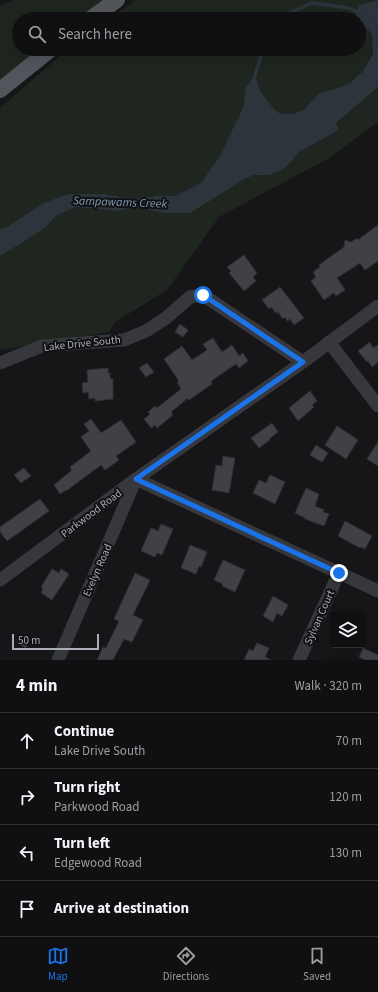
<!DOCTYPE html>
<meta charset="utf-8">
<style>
:root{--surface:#101012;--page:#1e1e20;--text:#f1f3f6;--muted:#9c9d9f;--line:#303032;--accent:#1a73e8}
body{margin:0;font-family:"Source Sans 3",sans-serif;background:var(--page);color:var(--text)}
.controls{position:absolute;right:12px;bottom:12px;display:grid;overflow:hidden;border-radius:4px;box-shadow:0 4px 16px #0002}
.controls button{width:36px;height:36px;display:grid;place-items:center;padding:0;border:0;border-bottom:1px solid var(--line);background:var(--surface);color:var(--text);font:20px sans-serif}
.scale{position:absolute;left:12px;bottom:10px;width:87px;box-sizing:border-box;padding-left:4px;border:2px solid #a8adb8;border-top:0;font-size:11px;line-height:14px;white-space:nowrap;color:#a8adb8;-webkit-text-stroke:3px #111113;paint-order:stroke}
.stop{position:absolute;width:12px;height:12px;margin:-9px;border:3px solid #1a73e8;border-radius:50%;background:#fff}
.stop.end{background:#1a73e8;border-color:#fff;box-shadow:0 1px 4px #0008}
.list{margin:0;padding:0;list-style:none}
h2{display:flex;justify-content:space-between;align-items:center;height:52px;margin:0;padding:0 16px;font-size:17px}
h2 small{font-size:13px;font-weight:400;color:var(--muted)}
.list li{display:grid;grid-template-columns:26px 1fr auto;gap:12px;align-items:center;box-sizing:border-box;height:56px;padding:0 16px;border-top:1px solid var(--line)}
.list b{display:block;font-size:15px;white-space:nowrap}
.list p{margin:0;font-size:13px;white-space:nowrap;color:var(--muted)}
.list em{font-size:13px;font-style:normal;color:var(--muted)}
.icon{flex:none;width:22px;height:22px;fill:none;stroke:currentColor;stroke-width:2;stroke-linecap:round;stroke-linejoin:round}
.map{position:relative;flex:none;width:378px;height:660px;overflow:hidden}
.search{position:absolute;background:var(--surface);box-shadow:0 4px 16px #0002;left:12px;right:12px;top:12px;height:44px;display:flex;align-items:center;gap:10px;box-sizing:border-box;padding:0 14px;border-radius:22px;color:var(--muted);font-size:15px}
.sheet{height:276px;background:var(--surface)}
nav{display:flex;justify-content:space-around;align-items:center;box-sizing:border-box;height:56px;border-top:1px solid var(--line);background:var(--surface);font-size:11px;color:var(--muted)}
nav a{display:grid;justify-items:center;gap:2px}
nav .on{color:var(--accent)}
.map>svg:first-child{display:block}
</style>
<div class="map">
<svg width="378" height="660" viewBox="0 0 378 660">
<rect width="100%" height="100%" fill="#161618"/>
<g fill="#1e261f">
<path d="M14,0H106L79,19H19V49H41L0,81V6Z"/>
<path d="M136,0H377L371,2L355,17L357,19H109Z"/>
<path d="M359,21L372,34L373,51L362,72L351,82L336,89L310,103L304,110L293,114H281L275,110L261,92L255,75L246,87L243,108L219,157L201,183L175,196H156L133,199L104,194L22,218L7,227L0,229V108L68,49H359Z"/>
<path d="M378,87V122L329,158L219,217L167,290L115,322L109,332L0,350V256L12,249L45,228L56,216L75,207L119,211L136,207L164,213L190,212L243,180L254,175H269L291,162L299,152L339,130L336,123Z"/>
</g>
<path fill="#2c353c" d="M378,0V87L336,123L339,130L299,152L291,162L282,170L269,175H254L243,180L190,213H164L136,207L119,211L75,207L56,216L45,228L12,249L0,256V229L7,227L44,203L68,194H104L133,199L156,196H175L201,183L219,157L243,108L246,87L255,75L261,92L275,110L281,114H293L304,110L319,93L336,89L351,82L362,72L373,53L372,34L359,21V19L355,17L359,5Z"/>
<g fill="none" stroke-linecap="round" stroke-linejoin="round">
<g stroke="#2c353c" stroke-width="3.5">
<path d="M284,19L289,13L312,3L349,8L360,13"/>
<path d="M254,79L263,49"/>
</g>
</g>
<g fill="#404145" stroke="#303034">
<path d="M378,225V261L365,270L360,263L337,278L345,290L336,296L334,293L324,300L311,281L316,277L313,272L320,267L319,265L344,247L345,240L351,242L357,238L358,240Z"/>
<path d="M244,255L257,273L253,277L256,281L244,291L229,273L231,271L227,267Z"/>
<path d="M280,287L304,318L294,325L290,319L287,321L285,317L283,319L278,312L276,313L271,307L269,309L262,300Z"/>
<path d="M180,324L188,330L183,337L175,332Z"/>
<path d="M213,338L222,352L232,345L239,356L243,353L248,361L239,368L236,364L211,381L212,384L189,400L188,398L171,412L173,415L157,428L155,425L151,428L144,419L150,414L148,412L155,406L157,408L181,389L177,382L179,381L164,359L182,346L192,360L207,350L203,344Z"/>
<path d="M370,342L373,348L378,345V362L372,367L368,361L367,362L358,351Z"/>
<path d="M147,363L154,372L146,377L139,368Z"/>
<path d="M108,368V373H110V378L113,379V399L95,401V398L89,399L88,392L83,393L82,383L88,382L87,370Z"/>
<path d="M310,391L317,401L312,405L314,407L298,421L289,408Z"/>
<path d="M91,419L101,433L121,420L136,442L116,456L119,460L105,470L101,465L66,491V490L60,494L54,485L72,470L70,467L91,451L81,437L89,431L84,424Z"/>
<path d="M272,423L278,432L269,439L270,440L259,448L251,438Z"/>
<path d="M337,426L358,440L346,459L325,445Z"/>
<path d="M378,442V466L367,459Z"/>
<path d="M316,445L328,453L322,462L310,455Z"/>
<path d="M223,456L235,458L229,493L212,490L216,465L222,466Z"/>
<path d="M24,468L31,476L21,483L14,475Z"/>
<path d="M270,475L285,482L275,504L253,493L259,480L266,483Z"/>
<path d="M306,488L319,494L315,506L324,510L323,512L329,514L324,526L305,519V518L295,513Z"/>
<path d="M40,499L49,511L7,541L0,532V527Z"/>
<path d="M345,521L372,536L365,549L361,547L360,548L338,536Z"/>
<path d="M161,524L173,529L162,555L157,553L155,557L141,551L151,528L158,531Z"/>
<path d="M190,545L207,552L201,567L199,566L196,574L181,568Z"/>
<path d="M223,560L245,570L235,592L222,586L223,584L214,580Z"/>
<path d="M52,569L59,573L61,569L69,574L52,600L41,593L43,589L41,587Z"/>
<path d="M135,573L150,580L133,615L143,620L132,642L124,639L113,660H97L103,647L106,648L119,621L114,619Z"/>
<path d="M273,596L288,605L282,616L277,613L273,622L263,616Z"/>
<path d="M21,635L30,639L26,648L17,643Z"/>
<path d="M257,643L269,648L265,657L271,660H244L249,649L253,651Z"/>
<path d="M363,648L378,655V660H365L359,657Z"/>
</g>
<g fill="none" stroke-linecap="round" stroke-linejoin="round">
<g stroke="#37383d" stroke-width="13">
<path d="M329,342L378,406"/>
<path d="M0,363L42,346L124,340L146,331L166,318L190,297L203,295L303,362"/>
<path d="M0,580L136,479L303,362L378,306"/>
<path d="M58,660L136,479L378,591"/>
<path d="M299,660L339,573"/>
</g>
<g stroke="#53555c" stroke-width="16">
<path d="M90,19L117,0"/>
<path d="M0,90L51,49"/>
</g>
</g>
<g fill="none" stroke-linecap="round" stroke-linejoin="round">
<path stroke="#1a73e8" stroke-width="5" d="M203,295L303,362L136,479L339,573"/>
</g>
<g text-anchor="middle" stroke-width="4" stroke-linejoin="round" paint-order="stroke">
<g font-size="11" fill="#a8adb8" stroke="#111113">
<text transform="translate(82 343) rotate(-6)" y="4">Lake Drive South</text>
<text transform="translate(91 513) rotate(-37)" y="4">Parkwood Road</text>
<text transform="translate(97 570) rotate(-66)" y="4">Evelyn Road</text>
<text transform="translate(319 617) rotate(-66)" y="4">Sylvan Court</text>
</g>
<g font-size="12" font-style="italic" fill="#7f9bb3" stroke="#111113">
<text transform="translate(120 202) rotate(2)" y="4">Sampawams Creek</text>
</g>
</g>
</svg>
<div class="controls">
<button><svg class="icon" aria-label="layers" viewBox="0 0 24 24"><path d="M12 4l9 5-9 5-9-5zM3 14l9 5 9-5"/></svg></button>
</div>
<div class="scale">50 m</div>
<div class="stop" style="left:203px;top:295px"></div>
<div class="stop end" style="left:339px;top:573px"></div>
<div class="search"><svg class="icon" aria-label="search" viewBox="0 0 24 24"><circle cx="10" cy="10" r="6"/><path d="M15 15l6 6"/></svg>Search here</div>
</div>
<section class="sheet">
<h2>4 min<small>Walk · 320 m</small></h2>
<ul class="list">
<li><svg class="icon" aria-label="ahead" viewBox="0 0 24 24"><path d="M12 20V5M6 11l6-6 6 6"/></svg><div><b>Continue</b><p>Lake Drive South</p></div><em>70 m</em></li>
<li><svg class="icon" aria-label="right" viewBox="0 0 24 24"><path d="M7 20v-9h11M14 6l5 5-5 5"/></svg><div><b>Turn right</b><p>Parkwood Road</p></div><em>120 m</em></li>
<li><svg class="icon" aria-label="left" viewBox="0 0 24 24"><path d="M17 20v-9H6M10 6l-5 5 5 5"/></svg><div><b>Turn left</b><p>Edgewood Road</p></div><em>130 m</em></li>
<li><svg class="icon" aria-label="arrive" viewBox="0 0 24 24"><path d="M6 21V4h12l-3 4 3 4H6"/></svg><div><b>Arrive at destination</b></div></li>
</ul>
</section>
<nav>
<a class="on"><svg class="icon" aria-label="map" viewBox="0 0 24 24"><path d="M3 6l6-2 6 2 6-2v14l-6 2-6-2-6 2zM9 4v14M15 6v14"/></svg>Map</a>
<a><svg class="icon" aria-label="directions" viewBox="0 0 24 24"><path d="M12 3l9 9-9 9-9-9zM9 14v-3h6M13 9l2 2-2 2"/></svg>Directions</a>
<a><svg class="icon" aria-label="saved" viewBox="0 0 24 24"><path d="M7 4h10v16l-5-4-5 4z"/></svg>Saved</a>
</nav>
